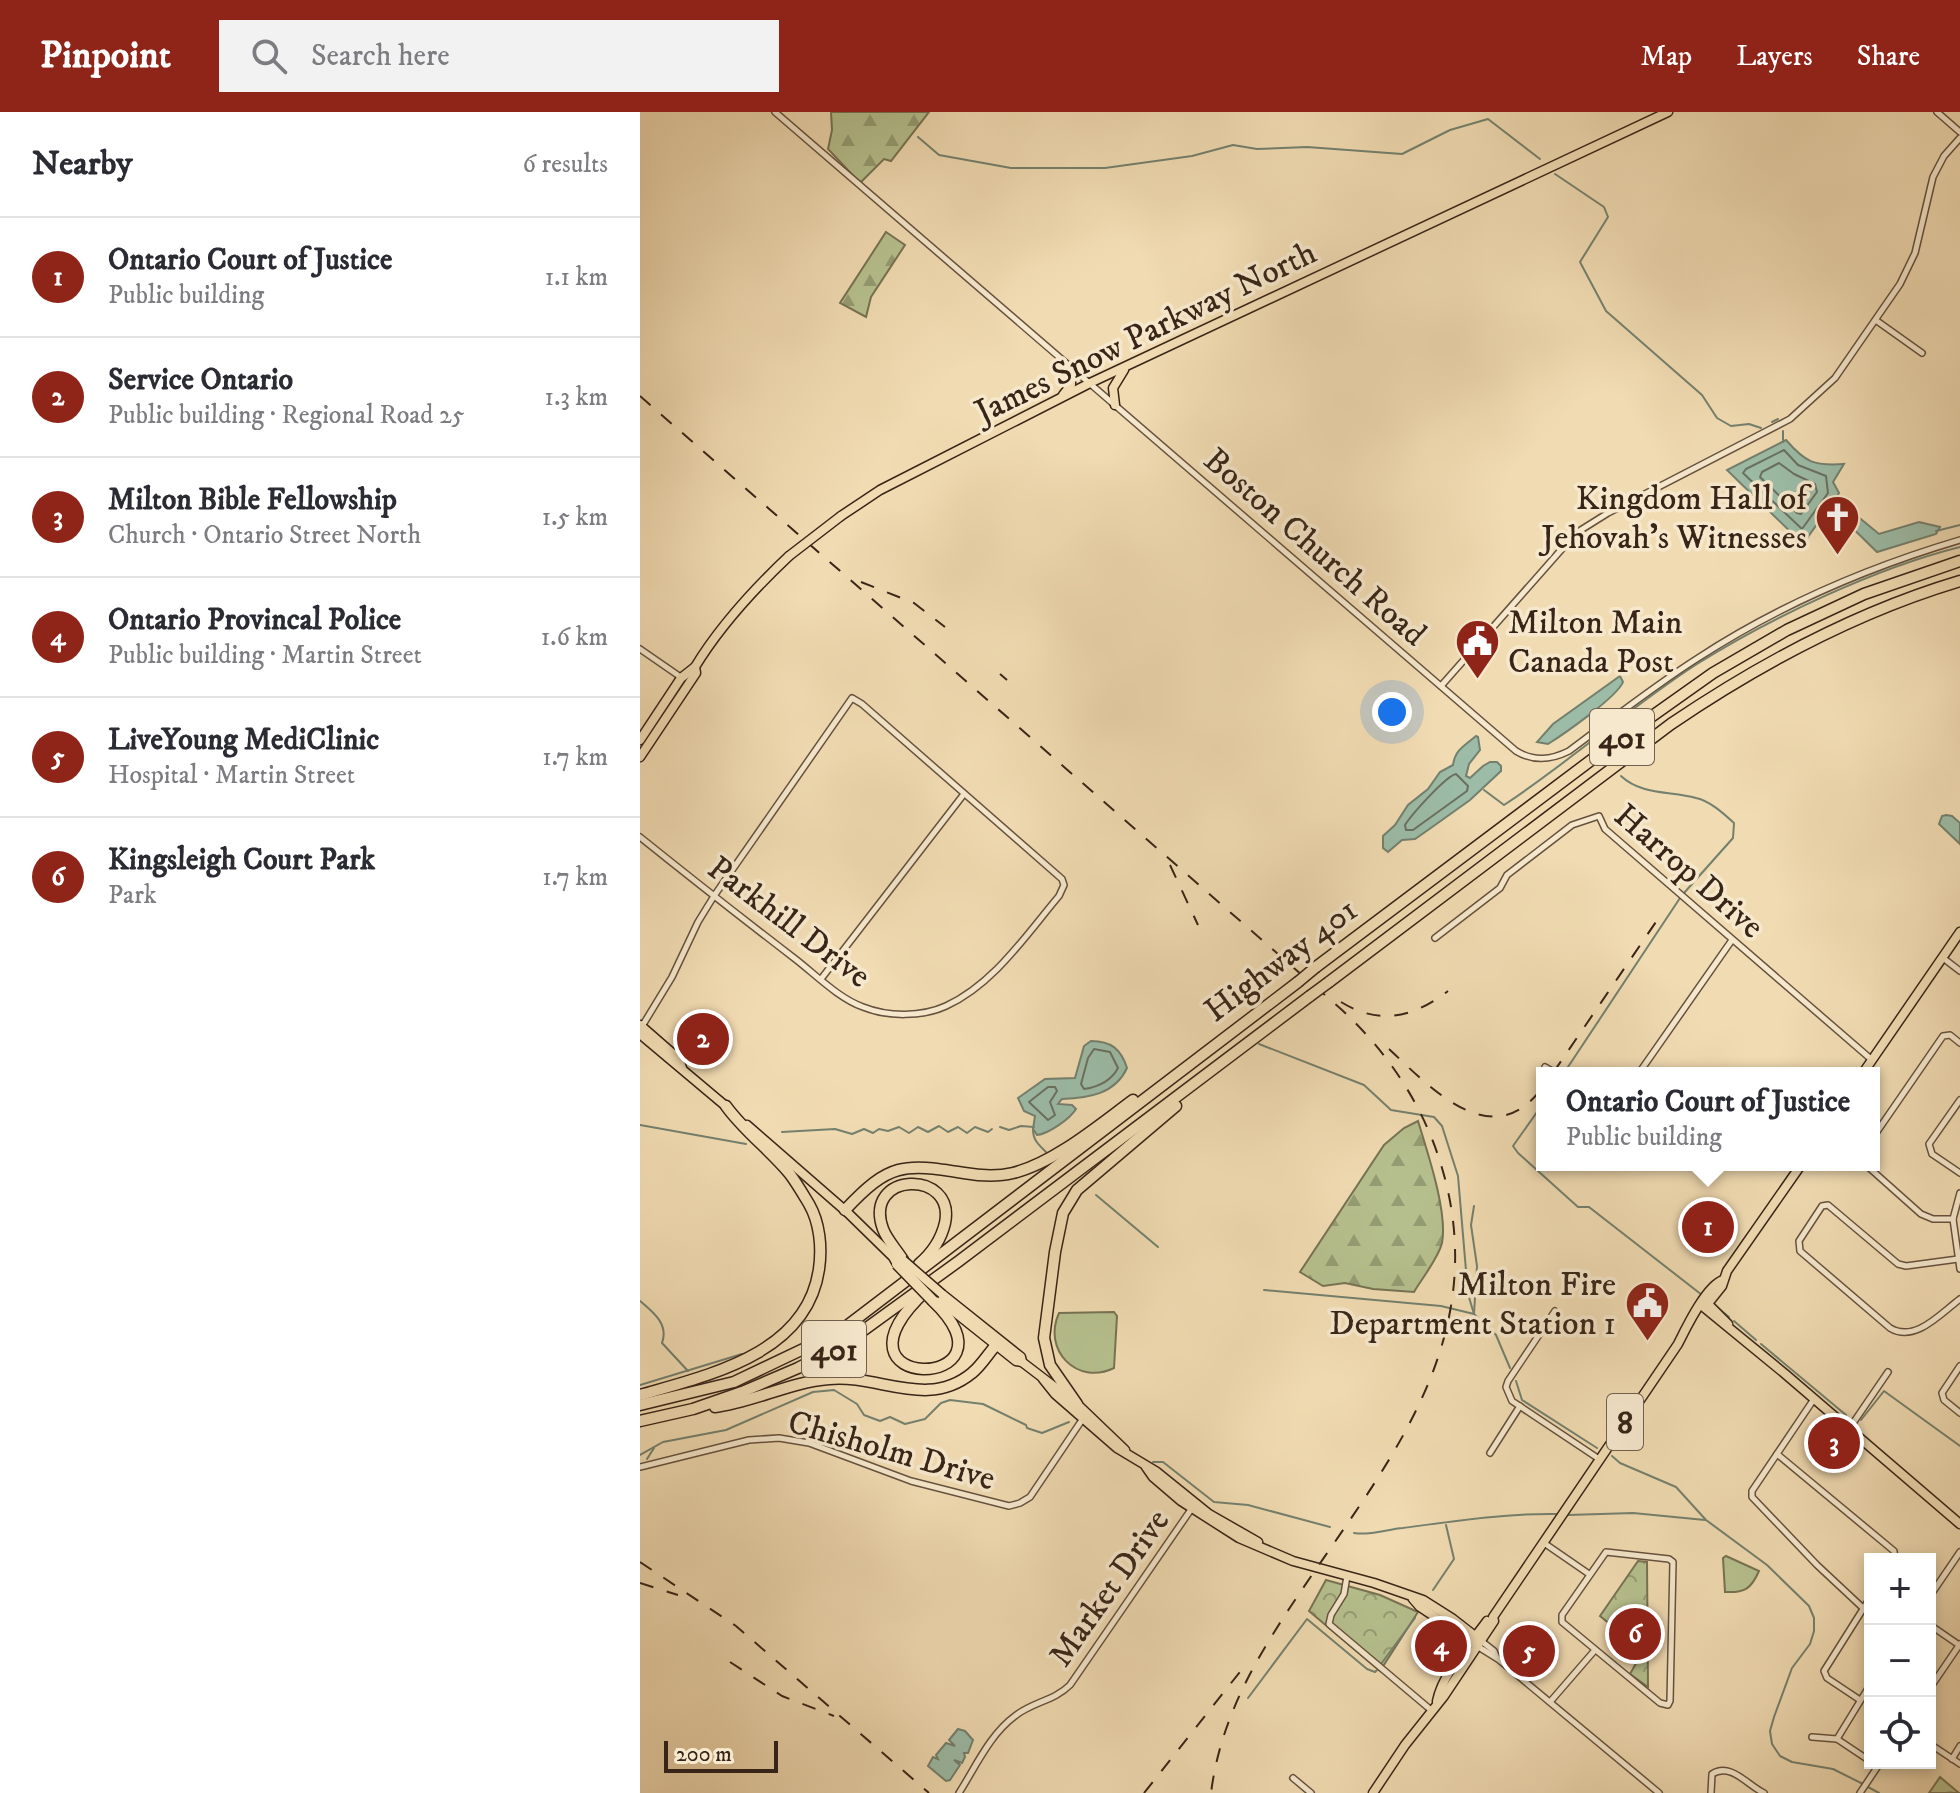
<!DOCTYPE html>
<meta charset="utf-8">
<style>
:root{--surface:#fff;--page:#f2f2f3;--text:#2b2b33;--muted:#7c7c81;--line:#e1e1e2;--accent:#8f2418}
body{margin:0;font-family:"IM FELL DW Pica",serif;background:var(--page);color:var(--text)}
.controls{position:absolute;right:24px;bottom:24px;display:grid;overflow:hidden;border-radius:0px;box-shadow:0 4px 12px #0003}
.controls button{width:72px;height:72px;display:grid;place-items:center;padding:0;border:0;border-bottom:2px solid var(--line);background:var(--surface);color:var(--text);font:40px sans-serif}
.scale{position:absolute;left:24px;bottom:20px;width:114px;box-sizing:border-box;padding-left:8px;border:4px solid #382518;border-top:0;font-size:22px;line-height:28px;white-space:nowrap;color:#382518;-webkit-text-stroke:6px #f6e8cd;paint-order:stroke}
.you{position:absolute;left:752px;top:600px;width:28px;height:28px;margin:-20px;border:6px solid #fff;border-radius:50%;background:#1a73e8;box-shadow:0 0 0 12px #1a73e833}
.badge{display:grid;place-items:center;width:52px;height:52px;border-radius:50%;background:var(--accent);color:#fff;font-size:26px;font-weight:700}
.pin{position:absolute;translate:-50% -50%;border:4px solid #fff;box-shadow:0 2px 8px #0006}
.popup{position:absolute;left:896px;top:955px;width:344px;height:104px;box-sizing:border-box;display:grid;place-content:center;border-radius:0px;background:var(--surface);filter:drop-shadow(0 2px 6px #0005);font-size:26px;white-space:nowrap;color:var(--muted)}
.popup b{font-size:30px;color:var(--text)}
.popup::after{content:'';position:absolute;left:50%;top:100%;margin-left:-16px;border:16px solid transparent;border-top-color:var(--surface)}
.list{margin:0;padding:0;list-style:none}
h2{display:flex;justify-content:space-between;align-items:center;height:104px;margin:0;padding:0 32px;font-size:34px}
h2 small{font-size:26px;font-weight:400;color:var(--muted)}
.list li{display:grid;grid-template-columns:52px 1fr auto;gap:24px;align-items:center;box-sizing:border-box;height:120px;padding:0 32px;border-top:2px solid var(--line)}
.list b{display:block;font-size:30px;white-space:nowrap}
.list p{margin:0;font-size:26px;white-space:nowrap;color:var(--muted)}
.list em{font-size:26px;font-style:normal;color:var(--muted)}
.icon{flex:none;width:44px;height:44px;fill:none;stroke:currentColor;stroke-width:2;stroke-linecap:round;stroke-linejoin:round}
.map{position:relative;flex:none;width:1320px;height:1681px;overflow:hidden}
header{display:flex;align-items:center;gap:48px;box-sizing:border-box;height:112px;padding:0 40px;background:var(--accent);color:#fff}
header strong{font-size:38px}
nav{display:flex;gap:44px;margin-inline-start:auto;font-size:28px}
.search{width:560px;height:72px;background:var(--page);display:flex;align-items:center;gap:20px;box-sizing:border-box;padding:0 28px;border-radius:0px;color:var(--muted);font-size:30px}
main{display:flex}
aside{flex:1;background:var(--surface)}
.map>svg:first-child{display:block}
</style>
<header>
<strong>Pinpoint</strong>
<div class="search"><svg class="icon" aria-label="search" viewBox="0 0 24 24"><circle cx="10" cy="10" r="6"/><path d="M15 15l6 6"/></svg>Search here</div>
<nav><a>Map</a><a>Layers</a><a>Share</a></nav>
</header>
<main>
<aside>
<h2>Nearby<small>6 results</small></h2>
<ul class="list">
<li><span class="badge">1</span><div><b>Ontario Court of Justice</b><p>Public building</p></div><em>1.1 km</em></li>
<li><span class="badge">2</span><div><b>Service Ontario</b><p>Public building · Regional Road 25</p></div><em>1.3 km</em></li>
<li><span class="badge">3</span><div><b>Milton Bible Fellowship</b><p>Church · Ontario Street North</p></div><em>1.5 km</em></li>
<li><span class="badge">4</span><div><b>Ontario Provincal Police</b><p>Public building · Martin Street</p></div><em>1.6 km</em></li>
<li><span class="badge">5</span><div><b>LiveYoung MediClinic</b><p>Hospital · Martin Street</p></div><em>1.7 km</em></li>
<li><span class="badge">6</span><div><b>Kingsleigh Court Park</b><p>Park</p></div><em>1.7 km</em></li>
</ul>
</aside>
<div class="map">
<svg width="1320" height="1681" viewBox="0 0 1320 1681">
<defs>
<pattern id="forest-firs" width="22" height="20" patternUnits="userSpaceOnUse" patternTransform="scale(2)"><rect width="22" height="20" fill="#b6c18f"/><path d="M5 1l3.5 6h-7zM16 11l3.5 6h-7z" fill="#959d74"/></pattern>
<pattern id="park-crowns" width="20" height="18" patternUnits="userSpaceOnUse" patternTransform="scale(2)"><rect width="20" height="18" fill="#b6c18f"/><path d="M2 6a3 3 0 1 1 6 0M12 15a3 3 0 1 1 6 0" fill="none" stroke="#959d74"/></pattern>
</defs>
<rect width="100%" height="100%" fill="#f1dbb2"/>
<filter id="stains"><feTurbulence type="fractalNoise" baseFrequency=".0025" numOctaves="4"/><feColorMatrix values="0 0 0 0 .2 0 0 0 0 .09 0 0 0 0 .02 0 0 0 .5 -.17"/></filter>
<radialGradient id="worn" r=".72"><stop offset=".6" stop-color="#630" stop-opacity="0"/><stop offset="1" stop-color="#630" stop-opacity=".3"/></radialGradient>
<g fill="url(#forest-firs)" stroke="#777354" stroke-width="2">
<path d="M191,0H289L251,49L244,47L220,71L188,37L192,18Z"/>
<path d="M246,120L265,133L231,185L226,205L200,191Z"/>
<path d="M778,1009C787,1039 808,1100 802,1131C798,1147 782,1166 774,1180L733,1177L705,1171L683,1174L660,1160L744,1033L764,1016Z"/>
</g>
<g fill="url(#park-crowns)" stroke="#777354" stroke-width="2">
<path d="M998,1449L1007,1450L1008,1575L990,1562L1003,1539L960,1504Z"/>
<path d="M686,1468L740,1483L778,1500L740,1559L669,1499Z"/>
<path d="M1300,1665L1319,1681H1320H1289Z"/>
</g>
<g fill="#b6c18f" stroke="#777354" stroke-width="2">
<path d="M474,1200L477,1204L474,1256C437,1274 402,1238 419,1201Z"/>
<path d="M1086,1444L1119,1459C1111,1477 1105,1481 1085,1480L1083,1446Z"/>
</g>
<g fill="#9cbca7" stroke="#74806e" stroke-width="2">
<path d="M1146,328C1166,351 1174,354 1204,352L1193,370L1199,381L1163,432L1087,358Z"/>
<path d="M1199,389L1239,422L1279,410L1300,415L1296,422L1237,440L1193,397Z"/>
<path d="M980,564L983,570C977,585 924,622 908,632L897,630L913,612Z"/>
<path d="M836,624L838,625L840,638L829,652L826,664L830,666L843,654L850,650H857L861,654V659L830,688L788,718L775,727L762,728L748,740L743,736V724L755,713L768,693L788,677L800,660L813,653C815,638 824,634 836,624Z"/>
<path d="M1306,703L1312,704L1320,711V732L1299,712L1302,704Z"/>
<path d="M451,929C471,929 481,937 487,956C475,982 449,986 422,987L418,992L432,993L436,997C430,1007 408,1022 397,1023L393,1017L395,1004L384,999L378,986L405,967L435,966L444,934Z"/>
<path d="M318,1617L325,1619L333,1628L328,1641H324L325,1645L322,1651L314,1648L320,1653L310,1668L306,1669L288,1654L293,1645L298,1647L296,1643L306,1631L315,1634L309,1628Z"/>
</g>
<g fill="none" stroke-linecap="round" stroke-linejoin="round">
<g stroke="#6a7060" stroke-width="2">
<path d="M1144,338L1158,353L1186,364L1188,381L1162,417L1103,361L1106,357Z"/>
<path d="M1139,351L1154,362L1175,372L1177,380L1161,402L1157,401L1120,365L1122,360Z"/>
<path d="M816,662L828,674L827,679L773,718H766L765,713C772,702 806,664 816,662Z"/>
<path d="M454,937L470,940L478,956C471,969 458,975 444,977L441,972L448,946Z"/>
<path d="M408,975H415L417,979L410,990L415,1003L408,1008L389,990Z"/>
</g>
<g stroke="#74806e" stroke-width="2">
<path d="M278,25L299,43L371,56H465L552,44L593,33L617,37L667,35L762,42L810,18L848,7L900,47"/>
<path d="M915,62L964,95L968,105L940,150L966,199L1062,283L1077,306L1091,314L1109,312L1121,316"/>
<path d="M1132,310L1138,307"/>
<path d="M1143,319V330"/>
<path d="M1296,419L1320,413"/>
<path d="M981,664C1001,683 1030,679 1056,686C1070,689 1083,701 1094,711L1093,726L1044,781"/>
<path d="M844,678L864,693C931,649 990,595 1057,552C1130,506 1236,456 1320,435"/>
<path d="M619,932L724,973L751,998L794,1005L802,1014L818,1064L828,1182L834,1202L801,1194L624,1178"/>
<path d="M924,961L1040,786"/>
<path d="M902,993L873,1034L878,1041L938,1095H949L1062,1183"/>
<path d="M0,1013L106,1032"/>
<path d="M360,1015L369,1018L381,1014L394,1015"/>
<path d="M393,1017C393,1029 399,1033 407,1041"/>
<path d="M142,1020L195,1017L212,1022L224,1017L233,1021L239,1017L248,1019L259,1015L269,1021L278,1015L288,1020L299,1014L308,1020L318,1015L327,1021L335,1015L348,1020L352,1017"/>
<path d="M456,1083L518,1135"/>
<path d="M834,1094L831,1113L837,1154L834,1202L856,1223L870,1256"/>
<path d="M0,1189C13,1200 29,1212 22,1231L48,1259"/>
<path d="M1074,1193L1089,1205"/>
<path d="M1094,1209L1116,1228"/>
<path d="M1121,1232L1206,1303"/>
<path d="M876,1269L882,1288L957,1336"/>
<path d="M0,1273L102,1242"/>
<path d="M1221,1308L1244,1279L1320,1334"/>
<path d="M0,1343L23,1330L86,1318L173,1280L194,1278L217,1292L224,1303L240,1309L250,1305L265,1312L285,1307L301,1291L310,1288L343,1292L386,1313L387,1316L402,1321L429,1310"/>
<path d="M972,1344L980,1351L1036,1375L1066,1408L1127,1453L1169,1494L1174,1506V1519L1170,1532L1152,1556L1134,1605L1130,1619L1132,1632L1140,1644L1152,1650L1193,1657L1223,1672"/>
<path d="M7,1347L14,1336"/>
<path d="M513,1350H523L574,1390L608,1393L690,1415"/>
<path d="M928,1403L993,1401L1065,1408"/>
<path d="M714,1421C729,1424 748,1417 763,1416C814,1409 867,1401 918,1402"/>
<path d="M793,1478L814,1447L806,1413"/>
<path d="M741,1552L775,1506"/>
<path d="M608,1586L667,1507L727,1557L735,1560L737,1558"/>
<path d="M1228,1675L1239,1681"/>
</g>
<defs>
<g id="minor">
<path d="M135,0L876,639C894,650 911,648 929,639C972,607 1014,574 1058,546C1138,494 1229,455 1320,428"/>
<path d="M1297,0L1320,20"/>
<path d="M1237,209L1282,241"/>
<path d="M0,537L42,566"/>
<path d="M801,574L936,421L968,401L1150,307L1195,266L1260,172L1275,141L1293,65L1304,44L1320,26"/>
<path d="M0,725C51,766 102,806 154,846C175,862 198,886 223,895C248,905 282,905 306,894C354,872 386,823 419,784L424,773L422,767L222,592L212,586L74,784L58,810L32,865L1,916"/>
<path d="M795,826L860,776L867,763L932,713L959,704L965,717L1232,948"/>
<path d="M1303,846L1320,859"/>
<path d="M181,867L324,682"/>
<path d="M905,955L915,961"/>
<path d="M999,961L1092,828"/>
<path d="M1320,988L1289,1032L1292,1042L1320,1061"/>
<path d="M1234,1024L1303,924L1310,923L1320,931"/>
<path d="M1226,1053L1281,1102L1293,1107H1313"/>
<path d="M1320,1081L1313,1107L1320,1157"/>
<path d="M1318,1147L1266,1154L1258,1152L1188,1093L1182,1094L1159,1129L1160,1139L1250,1216C1275,1231 1300,1202 1320,1187"/>
<path d="M915,1199L868,1269L866,1275L872,1289L959,1347"/>
<path d="M1320,1254L1302,1281L1304,1288L1320,1301"/>
<path d="M1174,1287L1112,1379V1385L1177,1453L1223,1496"/>
<path d="M1209,1317L1248,1260"/>
<path d="M850,1341L880,1294"/>
<path d="M1137,1342L1254,1439L1255,1447"/>
<path d="M0,1355L109,1328L139,1326L169,1331L271,1369L369,1394L380,1391L390,1385L444,1305"/>
<path d="M904,1431L949,1462"/>
<path d="M966,1440L1029,1447L1033,1450L1030,1589L1028,1593L1020,1591L922,1510V1503Z"/>
<path d="M707,1464L704,1482L691,1503L689,1512L791,1598"/>
<path d="M1290,1484L1320,1440"/>
<path d="M1290,1513L1319,1533"/>
<path d="M840,1528L854,1539L857,1546"/>
<path d="M837,1534L858,1547L1019,1681"/>
<path d="M1290,1576L1320,1532"/>
<path d="M1220,1588L1187,1566L1184,1559L1230,1486"/>
<path d="M910,1590L955,1538"/>
<path d="M1172,1625L1197,1627L1230,1649"/>
<path d="M1197,1627L1230,1573"/>
<path d="M1290,1632L1320,1652"/>
<path d="M1312,1647L1320,1634"/>
<path d="M653,1666L671,1681"/>
<path d="M319,1681C335,1656 350,1622 375,1604C392,1590 414,1589 430,1573L552,1396"/>
<path d="M1071,1681L1072,1662C1091,1650 1107,1673 1124,1681"/>
<path d="M1220,1681L1240,1651"/>
</g>
<g id="major">
<path d="M423,283L431,273V254"/>
<path d="M475,293L473,276L484,258"/>
<path d="M201,404L240,378L450,271L1028,0"/>
<path d="M0,628L41,566L55,555"/>
<path d="M0,645L56,561L55,555C80,514 114,477 149,444"/>
<path d="M0,913L39,947L42,956"/>
<path d="M0,922L88,996"/>
<path d="M1223,961L1320,820"/>
<path d="M107,1013L208,1101L253,1145L257,1152"/>
<path d="M302,1182L381,1245L382,1250"/>
<path d="M297,1186L376,1249L382,1250L437,1292L485,1338"/>
<path d="M1064,1188L1088,1212"/>
<path d="M1070,1189L1082,1174L1087,1159L1161,1053"/>
<path d="M1061,1193L1144,1261L1320,1412"/>
<path d="M403,1267L415,1282L477,1336L517,1360L569,1402L618,1430"/>
<path d="M506,1355L513,1365L541,1389L599,1426L653,1449L734,1471L783,1488L813,1507L840,1528"/>
<path d="M773,1487L780,1495L836,1532"/>
<path d="M797,1589C803,1560 830,1533 847,1509"/>
<path d="M733,1681L765,1633L804,1584L854,1509L853,1505L1038,1232C1046,1216 1066,1174 1083,1168"/>
</g>
<g id="highway">
<path d="M676,855L970,634L1073,561L1147,518L1224,482L1320,449"/>
<path d="M689,870L1031,612C1121,551 1216,500 1320,469"/>
<path d="M205,1098C249,1051 263,1051 324,1061C341,1064 357,1065 373,1061C414,1051 459,1013 493,988"/>
<path d="M263,1148C257,1138 247,1128 243,1117C222,1059 316,1057 305,1111C301,1128 292,1141 279,1152"/>
<path d="M287,1178C172,1283 389,1280 293,1189"/>
<path d="M0,1283C69,1263 167,1242 179,1157C182,1136 180,1111 169,1092C163,1082 156,1070 149,1061C129,1037 104,1019 86,994"/>
<path d="M437,1292L410,1253L404,1226L415,1140L423,1101L437,1078L536,994"/>
<path d="M0,1293L94,1270L199,1220L658,870"/>
<path d="M75,1295C114,1290 150,1270 189,1267C239,1262 287,1298 332,1261C341,1254 348,1242 356,1233"/>
<path d="M0,1309L53,1297L102,1280L158,1256L206,1231L319,1149L670,884"/>
</g>
</defs>
<use href="#minor" stroke="#66523e" stroke-width="8"/>
<use href="#major" stroke="#382518" stroke-width="11"/>
<use href="#highway" stroke="#382518" stroke-width="13"/>
<use href="#minor" stroke="#f6e8cd" stroke-width="5"/>
<use href="#major" stroke="#f1dbb2" stroke-width="8"/>
<use href="#highway" stroke="#f1dbb2" stroke-width="10"/>
<g stroke="#382518" stroke-width="2" stroke-dasharray="14 14" stroke-linecap="butt">
<path d="M0,284L702,898C757,949 794,1011 809,1084C842,1248 735,1367 651,1494C612,1553 580,1610 571,1681"/>
<path d="M221,470L274,491L305,515"/>
<path d="M360,562L367,568"/>
<path d="M530,753L558,813"/>
<path d="M701,890C740,914 774,905 808,879"/>
<path d="M749,937C789,974 852,1044 902,976"/>
<path d="M913,961L1020,804"/>
<path d="M0,1450L96,1514L289,1681"/>
<path d="M0,1471L38,1483"/>
<path d="M90,1550L142,1584L194,1604"/>
<path d="M504,1681L603,1556"/>
</g>
<defs>
<g id="major-bridge">
<path d="M149,444L201,404"/>
<path d="M263,1148L302,1182"/>
</g>
<g id="highway-bridge">
<path d="M658,870L676,855"/>
<path d="M670,884L689,870"/>
<path d="M257,1152L293,1189"/>
</g>
</defs>
<use href="#major-bridge" stroke="#382518" stroke-width="11" stroke-linecap="butt"/>
<use href="#highway-bridge" stroke="#382518" stroke-width="13" stroke-linecap="butt"/>
<use href="#major-bridge" stroke="#f1dbb2" stroke-width="8"/>
<use href="#highway-bridge" stroke="#f1dbb2" stroke-width="10"/>
</g>
<defs>
<symbol id="church-pin" viewBox="-11 -11 22 30"><path d="M0 17L-7.5 6A9.5 9.5 0 1 1 7.5 6Z" fill="#8f2418" stroke="#f6e8cd"/><path d="M-1.2-6h2.4v3.5h3.3v2.4h-3.3V6h-2.4V-.1h-3.3v-2.4h3.3Z" fill="#fff"/></symbol>
<symbol id="civic-pin" viewBox="-11 -11 22 30"><path d="M0 17L-7.5 6A9.5 9.5 0 1 1 7.5 6Z" fill="#8f2418" stroke="#f6e8cd"/><path d="M-.6-6.5H3V-4.5H.6V-3L4-1V1h2V6H-6V1h2V-1L-.6-3ZM-1.2 2.5V6h2.4V2.5Z" fill="#fff"/></symbol>
</defs>
<g fill-rule="evenodd">
<use href="#church-pin" x="1172" y="380" width="51" height="69"/>
<use href="#civic-pin" x="812" y="504" width="51" height="69"/>
<use href="#civic-pin" x="982" y="1166" width="51" height="69"/>
</g>
<g text-anchor="middle" stroke-width="7" stroke-linejoin="round" paint-order="stroke">
<g fill="#f6e8cd" stroke="#71604e" stroke-width="2">
<rect x="950" y="597" width="64" height="56" rx="6"/>
<rect x="162" y="1209" width="64" height="56" rx="6"/>
<rect x="967" y="1282" width="36" height="56" rx="6"/>
</g>
<g font-size="32" font-weight="bold" fill="#382518">
<text x="982" y="636">401</text>
<text x="194" y="1248">401</text>
<text x="985" y="1321">8</text>
</g>
<g font-size="34" fill="#382518" stroke="#f6e8cd">
<text transform="translate(505 219) rotate(-26)" y="12">James Snow Parkway North</text>
<text transform="translate(676 434) rotate(41)" y="12">Boston Church Road</text>
<text transform="translate(1050 758) rotate(41)" y="12">Harrop Drive</text>
<text transform="translate(150 809) rotate(37)" y="12">Parkhill Drive</text>
<text transform="translate(640 847) rotate(-37)" y="12">Highway 401</text>
<text transform="translate(252 1337) rotate(16)" y="12">Chisholm Drive</text>
<text transform="translate(468 1475) rotate(-55)" y="12">Market Drive</text>
</g>
<g font-size="34" fill="#382518" stroke="#f6e8cd" text-anchor="end">
<text x="1167" y="397">Kingdom Hall of<tspan x="1167" dy="39">Jehovah's Witnesses</tspan></text>
<text x="868" y="521" text-anchor="start">Milton Main<tspan x="868" dy="39">Canada Post</tspan></text>
<text x="976" y="1183">Milton Fire<tspan x="976" dy="39">Department Station 1</tspan></text>
</g>
</g>
<rect width="100%" height="100%" filter="url(#stains)"/>
<rect width="100%" height="100%" fill="url(#worn)"/>
</svg>
<div class="controls">
<button>+</button>
<button>−</button>
<button><svg class="icon" aria-label="locate" viewBox="0 0 24 24"><circle cx="12" cy="12" r="6"/><path d="M12 2v4M12 18v4M2 12h4M18 12h4"/></svg></button>
</div>
<div class="scale">200 m</div>
<div class="you"></div>
<div class="pin badge" style="left:1068px;top:1115px">1</div>
<div class="popup"><b>Ontario Court of Justice</b>Public building</div>
<div class="pin badge" style="left:63px;top:927px">2</div>
<div class="pin badge" style="left:1194px;top:1331px">3</div>
<div class="pin badge" style="left:801px;top:1534px">4</div>
<div class="pin badge" style="left:889px;top:1539px">5</div>
<div class="pin badge" style="left:995px;top:1522px">6</div>
</div>
</main>
